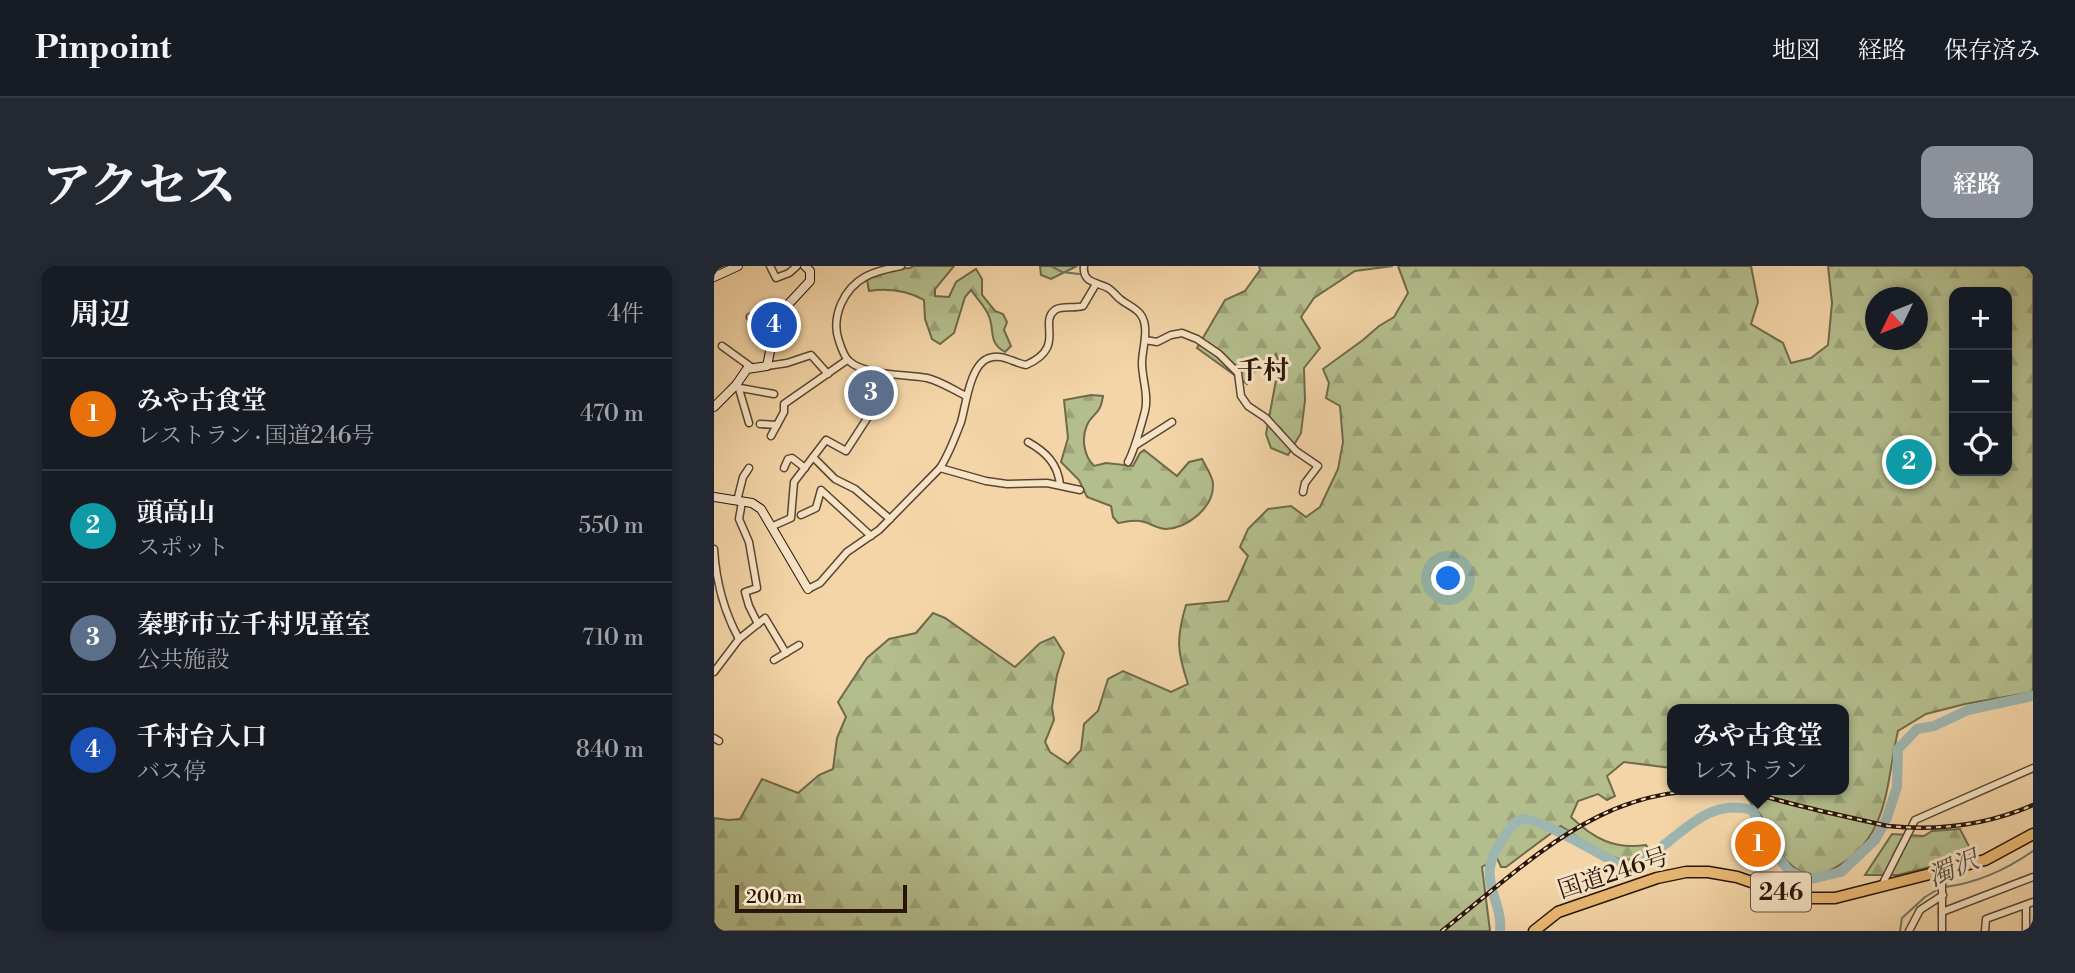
<!DOCTYPE html>
<html lang="ja">
<meta charset="utf-8">
<style>
:root{--surface:#171b24;--page:#242831;--text:#f1f3f6;--muted:#9ea1a6;--line:#363941;--accent:#8c9099}
body{margin:0;font-family:"Libre Bodoni","Noto Serif JP",serif;background:var(--page);color:var(--text)}
.controls{position:absolute;right:21px;top:21px;display:grid;overflow:hidden;border-radius:14px;box-shadow:0 4px 10px #0003}
.controls button{width:63px;height:63px;display:grid;place-items:center;padding:0;border:0;border-bottom:2px solid var(--line);background:var(--surface);color:var(--text);font:35px sans-serif}
.compass{position:absolute;left:1151px;top:21px;width:63px;height:63px;border-radius:50%;background:var(--surface);box-shadow:0 4px 10px #0003;rotate:227deg}
.scale{position:absolute;left:21px;bottom:18px;width:172px;box-sizing:border-box;padding-left:7px;border:4px solid #2a1508;border-top:0;font-size:19px;line-height:24px;white-space:nowrap;color:#2a1508;-webkit-text-stroke:5px #f7e4c6;paint-order:stroke}
.you{position:absolute;left:735px;top:313px;width:24px;height:24px;margin:-18px;border:5px solid #fff;border-radius:50%;background:#1a73e8;box-shadow:0 0 0 10px #1a73e833}
.badge{display:grid;place-items:center;width:46px;height:46px;border-radius:50%;background:var(--accent);color:#fff;font-size:23px;font-weight:700}
.pin{position:absolute;translate:-50% -50%;border:4px solid #fff;box-shadow:0 2px 7px #0006}
.popup{position:absolute;left:953px;top:438px;width:182px;height:91px;box-sizing:border-box;display:grid;place-content:center;border-radius:14px;background:var(--surface);filter:drop-shadow(0 2px 5px #0005);font-size:23px;white-space:nowrap;color:var(--muted)}
.popup b{font-size:26px;color:var(--text)}
.popup::after{content:'';position:absolute;left:50%;top:100%;margin-left:-14px;border:14px solid transparent;border-top-color:var(--surface)}
.list{margin:0;padding:0;list-style:none}
h2{display:flex;justify-content:space-between;align-items:center;height:91px;margin:0;padding:0 28px;font-size:30px}
h2 small{font-size:23px;font-weight:400;color:var(--muted)}
.list li{display:grid;grid-template-columns:46px 1fr auto;gap:21px;align-items:center;box-sizing:border-box;height:112px;padding:0 28px;border-top:2px solid var(--line)}
.list b{display:block;font-size:26px;white-space:nowrap}
.list p{margin:0;font-size:23px;white-space:nowrap;color:var(--muted)}
.list em{font-size:23px;font-style:normal;color:var(--muted)}
.icon{flex:none;width:38px;height:38px;fill:none;stroke:currentColor;stroke-width:2;stroke-linecap:round;stroke-linejoin:round}
.map{position:relative;flex:none;width:1319px;height:665px;overflow:hidden;border-radius:14px}
header{display:flex;align-items:center;gap:42px;box-sizing:border-box;height:98px;padding:0 35px;background:var(--surface);border-bottom:2px solid var(--line)}
header strong{font-size:33px}
nav{display:flex;gap:38px;margin-inline-start:auto;font-size:24px}
.intro{display:flex;align-items:center;justify-content:space-between;box-sizing:border-box;height:168px;padding:0 42px}
h1{margin:0;font-size:49px}
.button{padding:18px 32px;border-radius:14px;background:var(--accent);color:#fff;font-size:24px;font-weight:700}
main{display:flex;gap:42px;padding:0 42px}
aside{flex:1;background:var(--surface);border-radius:14px;box-shadow:0 4px 10px #0003}
.map>svg:first-child{display:block}
</style>
<header>
<strong>Pinpoint</strong>
<nav><a>地図</a><a>経路</a><a>保存済み</a></nav>
</header>
<div class="intro"><h1>アクセス</h1><a class="button">経路</a></div>
<main>
<aside>
<h2>周辺<small>4件</small></h2>
<ul class="list">
<li><span class="badge" style="background:#e8710a">1</span><div><b>みや古食堂</b><p>レストラン · 国道246号</p></div><em>470 m</em></li>
<li><span class="badge" style="background:#0f9aa8">2</span><div><b>頭高山</b><p>スポット</p></div><em>550 m</em></li>
<li><span class="badge" style="background:#5c6f8a">3</span><div><b>秦野市立千村児童室</b><p>公共施設</p></div><em>710 m</em></li>
<li><span class="badge" style="background:#1a4fb4">4</span><div><b>千村台入口</b><p>バス停</p></div><em>840 m</em></li>
</ul>
</aside>
<div class="map">
<svg width="1319" height="665" viewBox="0 0 1319 665">
<defs>
<pattern id="forest-firs" width="22" height="20" patternUnits="userSpaceOnUse" patternTransform="scale(1.75)"><rect width="22" height="20" fill="#b4be8d"/><path d="M5 1l3.5 6h-7zM16 11l3.5 6h-7z" fill="#9ba278"/></pattern>
</defs>
<rect width="100%" height="100%" fill="#f3d5a7"/>
<filter id="stains"><feTurbulence type="fractalNoise" baseFrequency=".00286" numOctaves="4"/><feColorMatrix values="0 0 0 0 .2 0 0 0 0 .09 0 0 0 0 .02 0 0 0 .5 -.17"/></filter>
<radialGradient id="worn" r=".72"><stop offset=".6" stop-color="#630" stop-opacity="0"/><stop offset="1" stop-color="#630" stop-opacity=".3"/></radialGradient>
<g fill="url(#forest-firs)" stroke="#6f6a4a" stroke-width="2" fill-rule="evenodd">
<path d="M200,0H240L221,23V30L235,31L242,16L262,3L268,13V29L281,45L289,48L293,56L290,64L297,80L291,86C275,77 280,67 276,53C273,42 263,33 257,24L251,31L240,67L226,78L218,73L211,53L210,34C192,24 175,22 155,25L153,14L168,4L196,2Z"/>
<path d="M326,0H363L337,13L327,9Z"/>
<path d="M545,0H679L641,5L600,32L587,51L606,82L590,102L591,134L587,167L574,189L557,182L552,168L565,98L562,88L549,103L541,105L533,118L483,82L511,34L531,25L546,4Z"/>
<path d="M684,0H1037L1044,36L1037,58L1069,77L1077,97L1097,92L1114,79L1118,37L1114,0H1319V426L1251,438L1212,448L1184,465C1171,521 1176,574 1117,604C1100,612 1087,610 1074,596C1065,588 1062,573 1056,563C1048,549 1036,537 1027,524H1130V443H958V502L910,496L893,510L901,530L893,534L884,528L864,535L857,551C879,572 900,584 932,579L935,584C928,588 919,595 910,594C891,591 863,571 847,560L792,601H787L783,592L768,601L776,665H0V552L15,554L26,553L48,513L84,527L105,509L119,503L123,472L132,451L124,436L153,392L175,373L202,367L219,347L231,352L301,401L326,377L340,371L350,387L343,409L338,441L340,454L331,476L336,486L354,498L367,484L370,458L384,445L394,413L409,405L457,426L474,418C463,385 462,373 472,339L514,335L534,290L526,281L534,263L554,243L577,240L592,251L606,241L624,203L629,176L626,140L612,132L615,117L609,103L649,74L665,60L680,51L694,27ZM1240,26H1293V205H1240ZM1162,32H1204V74H1162Z"/>
<path d="M377,129L389,130C386,150 379,146 373,159C367,173 370,190 380,200L392,197L419,200L426,187L430,184L463,210L475,196L488,193C492,201 499,211 499,218C500,242 473,262 452,263C443,263 435,256 426,255C419,254 411,256 404,257L399,251L397,240L373,231L365,214L347,196L354,172L350,134Z"/>
<path d="M1246,563L1260,590L1184,609H1151L1178,568L1210,570L1218,565Z"/>
</g>
<g fill="none" stroke-linecap="round" stroke-linejoin="round">
<g stroke="#70766d" stroke-width="2">
<path d="M337,0L348,6L365,8"/>
<path d="M1231,621C1263,617 1293,603 1319,585"/>
<path d="M1186,665L1188,652L1211,631L1226,622"/>
</g>
<path stroke="#9eb6b1" stroke-width="10" d="M786,665C789,644 773,623 776,601C778,590 783,581 790,571C795,564 799,555 809,553C821,550 895,593 911,602C926,594 941,586 954,576C980,555 1003,534 1038,544L1062,588L1075,605L1093,614L1127,606L1161,574L1172,554L1183,521L1184,483L1203,463L1220,460L1254,444L1319,430"/>
<defs>
<g id="street">
<path d="M56,0L62,12L75,7L83,0"/>
<path d="M187,0C160,5 139,11 127,38C122,50 121,64 125,75C127,81 130,91 135,95C151,110 192,108 213,112C226,115 240,124 252,130"/>
<path d="M370,0C368,17 383,16 394,22C399,25 402,30 406,33C413,39 423,42 427,49C436,62 428,83 428,97C428,113 435,129 431,145C427,160 421,183 414,196"/>
<path d="M36,51L67,49"/>
<path d="M431,74L443,76L457,69L468,67L483,73L505,88L524,107L527,130L534,140L552,152L582,185L604,200L591,217L589,226"/>
<path d="M8,80L37,101"/>
<path d="M53,100L73,97L97,89L114,108"/>
<path d="M21,121L60,128"/>
<path d="M25,123L35,157"/>
<path d="M46,158L63,159"/>
<path d="M57,170L70,146V138L133,94"/>
<path d="M314,176C332,186 344,198 346,219"/>
<path d="M422,179L458,156"/>
<path d="M99,191L121,213L141,223L176,253"/>
<path d="M70,202L74,193L78,192L91,202"/>
<path d="M226,202L272,215L293,218L333,217L366,224"/>
<path d="M23,235L29,211L35,202"/>
<path d="M28,236L25,253L35,276L43,322L31,326L35,340L44,358"/>
<path d="M87,249L102,242L107,224L157,270"/>
<path d="M59,260L77,252L80,216L112,174L132,185L165,134L177,110"/>
<path d="M0,283C2,316 9,344 25,373"/>
<path d="M94,323L106,317L133,286L165,264L226,202C235,188 241,172 247,156C252,139 256,98 275,92C287,87 300,97 312,99C353,81 324,57 341,44C348,39 360,43 369,40L382,18"/>
<path d="M60,394L85,379"/>
<path d="M0,406L25,373L51,352L72,387"/>
<path d="M0,472L5,475"/>
<path d="M1228,617V665"/>
<path d="M1168,619L1201,554L1319,502"/>
<path d="M1312,639V665"/>
<path d="M1228,646L1319,611"/>
<path d="M1195,665L1206,644L1229,629"/>
<path d="M1271,665L1272,653L1319,636"/>
</g>
<g id="secondary">
<path d="M0,11L24,0"/>
<path d="M0,141L22,119L33,103L53,100L60,66L68,45L96,15V5L91,0"/>
<path d="M0,231L38,237L47,243L94,323"/>
</g>
<path id="highway" d="M820,665L844,646L943,612L972,606H994L1023,611L1072,628L1095,632H1121L1271,594L1319,568"/>
</defs>
<use href="#street" stroke="#5c4530" stroke-width="9"/>
<use href="#secondary" stroke="#2a1508" stroke-width="10"/>
<use href="#highway" stroke="#2a1508" stroke-width="13"/>
<use href="#street" stroke="#f7e4c6" stroke-width="6"/>
<use href="#secondary" stroke="#f7e4c6" stroke-width="8"/>
<use href="#highway" stroke="#eaba74" stroke-width="10"/>
<defs>
<path id="rail" d="M728,665C826,587 897,509 1034,527C1053,530 1072,537 1091,541C1119,548 1147,554 1174,560C1224,565 1273,559 1319,539"/>
</defs>
<use href="#rail" stroke="#2a1508" stroke-width="4.5"/>
<use href="#rail" stroke="#f7e4c6" stroke-width="2" stroke-dasharray="5" stroke-linecap="butt"/>
</g>
<g text-anchor="middle" stroke-width="6" stroke-linejoin="round" paint-order="stroke">
<rect fill="#f7e4c6" stroke="#685341" stroke-width="2" x="1037" y="606.5" width="60" height="39" rx="5"/>
<g font-size="23" font-weight="bold" fill="#2a1508">
<text x="1067" y="634">246</text>
</g>
<g font-size="24" fill="#2a1508" stroke="#f7e4c6">
<text transform="translate(899 607) rotate(-18)" y="8">国道246号</text>
</g>
<g font-size="26" font-weight="bold" fill="#2a1508" stroke="#f7e4c6">
<text x="549" y="113">千村</text>
</g>
<g font-size="26" font-style="italic" fill="#534d43" stroke="#f7e4c6">
<text transform="translate(1239 602) rotate(-23)" y="9">濁沢</text>
</g>
</g>
<rect width="100%" height="100%" filter="url(#stains)"/>
<rect width="100%" height="100%" fill="url(#worn)"/>
</svg>
<div class="controls">
<button>+</button>
<button>−</button>
<button><svg class="icon" aria-label="locate" viewBox="0 0 24 24"><circle cx="12" cy="12" r="6"/><path d="M12 2v4M12 18v4M2 12h4M18 12h4"/></svg></button>
</div>
<svg class="compass" viewBox="-18 -18 36 36"><path d="M0-13l5 13h-10z" fill="#e53935"/><path d="M0 13l5-13h-10z" fill="#9ea1a6"/></svg>
<div class="scale">200 m</div>
<div class="you"></div>
<div class="pin badge" style="left:1044px;top:578px;background:#e8710a">1</div>
<div class="popup"><b>みや古食堂</b>レストラン</div>
<div class="pin badge" style="left:1195px;top:196px;background:#0f9aa8">2</div>
<div class="pin badge" style="left:157px;top:127px;background:#5c6f8a">3</div>
<div class="pin badge" style="left:60px;top:59px;background:#1a4fb4">4</div>
</div>
</main>
